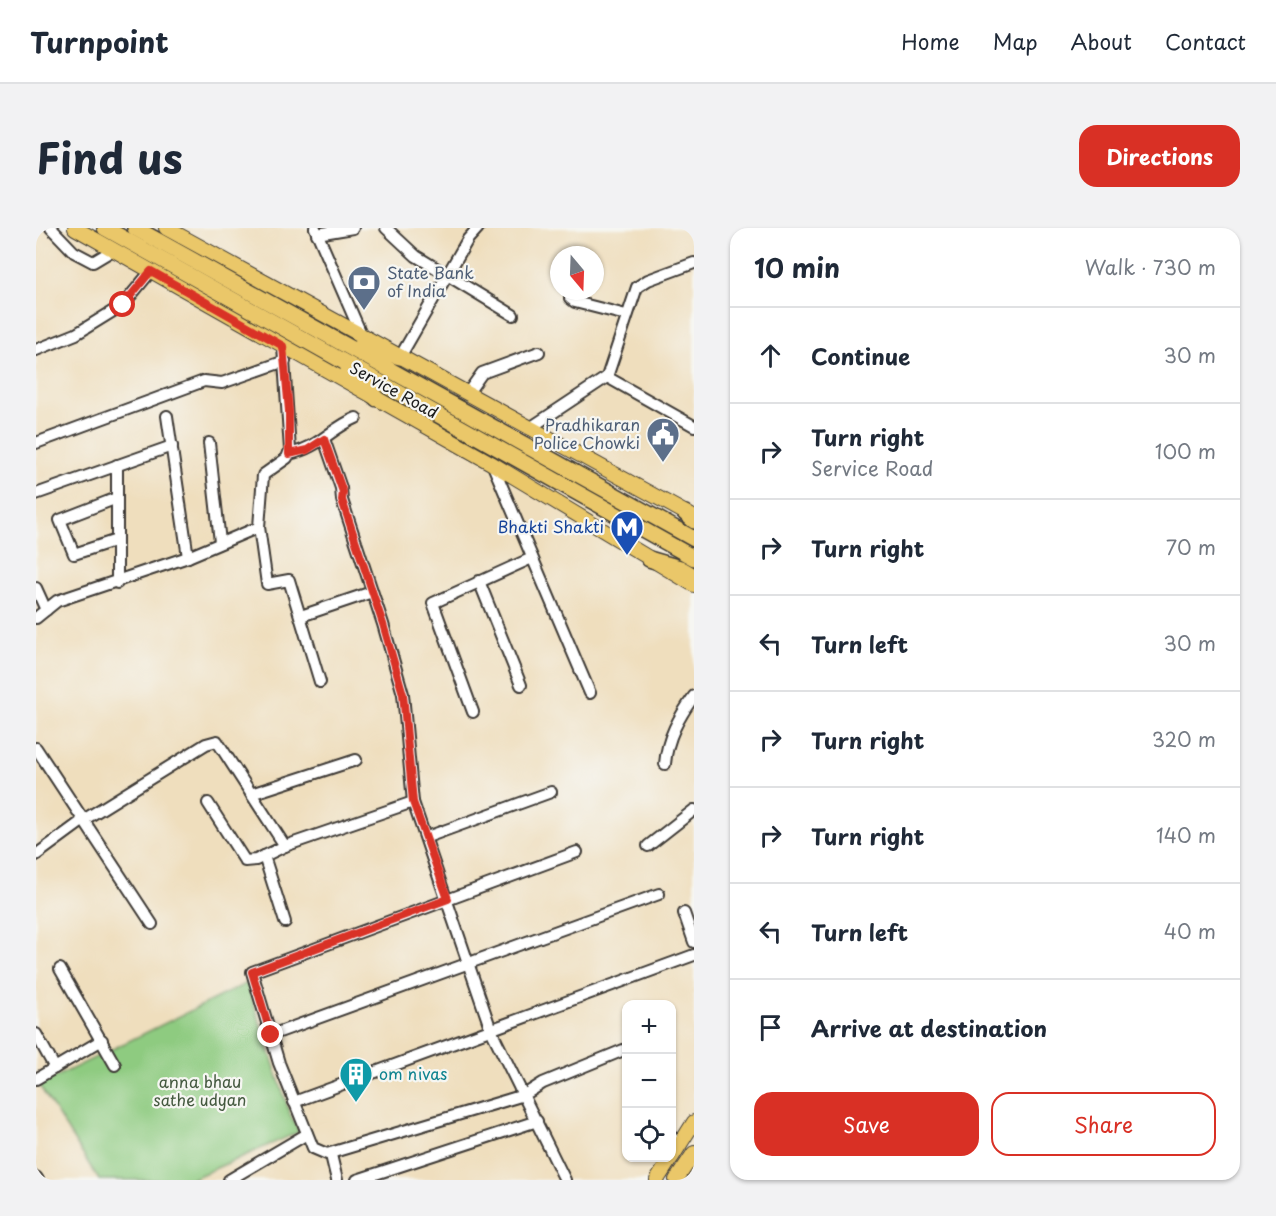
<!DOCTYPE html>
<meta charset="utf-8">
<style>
:root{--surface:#fff;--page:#f2f2f3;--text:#1f2937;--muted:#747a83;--line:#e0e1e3;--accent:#d93025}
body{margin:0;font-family:"Playpen Sans",sans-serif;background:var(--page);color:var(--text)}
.controls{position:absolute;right:18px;bottom:18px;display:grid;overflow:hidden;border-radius:12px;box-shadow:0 2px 4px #0004}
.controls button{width:54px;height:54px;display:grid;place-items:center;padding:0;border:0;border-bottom:2px solid var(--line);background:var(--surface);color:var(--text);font:30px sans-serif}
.compass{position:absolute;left:514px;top:18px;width:54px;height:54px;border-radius:50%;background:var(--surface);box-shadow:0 2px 4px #0004;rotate:161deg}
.stop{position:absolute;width:18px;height:18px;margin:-14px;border:4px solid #d93025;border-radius:50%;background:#fff}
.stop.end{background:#d93025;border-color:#fff;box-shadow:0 2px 6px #0008}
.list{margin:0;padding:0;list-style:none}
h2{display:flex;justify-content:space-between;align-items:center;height:78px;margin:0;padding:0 24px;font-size:26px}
h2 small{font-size:20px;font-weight:400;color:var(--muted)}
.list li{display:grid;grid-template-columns:39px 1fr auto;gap:18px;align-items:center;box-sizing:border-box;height:96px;padding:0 24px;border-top:2px solid var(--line)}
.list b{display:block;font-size:22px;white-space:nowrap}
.list p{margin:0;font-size:20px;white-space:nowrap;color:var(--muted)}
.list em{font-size:20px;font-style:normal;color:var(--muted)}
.actions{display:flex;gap:12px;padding:18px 24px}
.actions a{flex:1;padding:14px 0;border:2px solid var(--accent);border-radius:18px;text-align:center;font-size:21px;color:var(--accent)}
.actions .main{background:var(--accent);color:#fff}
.icon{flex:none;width:33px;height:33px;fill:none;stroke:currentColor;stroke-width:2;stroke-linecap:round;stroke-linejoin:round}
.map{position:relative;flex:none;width:658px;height:952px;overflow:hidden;border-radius:18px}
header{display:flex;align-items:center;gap:36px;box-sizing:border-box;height:84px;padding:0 30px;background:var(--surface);border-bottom:2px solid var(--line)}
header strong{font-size:28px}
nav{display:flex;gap:33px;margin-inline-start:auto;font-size:21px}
.intro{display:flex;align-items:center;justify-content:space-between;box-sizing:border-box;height:144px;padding:0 36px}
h1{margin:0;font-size:42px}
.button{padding:15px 27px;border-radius:18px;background:var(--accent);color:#fff;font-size:21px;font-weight:700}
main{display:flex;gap:36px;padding:0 36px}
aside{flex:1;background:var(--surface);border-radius:18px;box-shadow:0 2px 4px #0004}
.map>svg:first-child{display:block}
</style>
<header>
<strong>Turnpoint</strong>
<nav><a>Home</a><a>Map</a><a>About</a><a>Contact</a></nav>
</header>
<div class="intro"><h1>Find us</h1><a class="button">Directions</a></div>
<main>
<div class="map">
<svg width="658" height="952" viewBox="0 0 658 952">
<rect width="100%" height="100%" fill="#f6f6f2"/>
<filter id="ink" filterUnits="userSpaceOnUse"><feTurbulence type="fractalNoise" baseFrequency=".0167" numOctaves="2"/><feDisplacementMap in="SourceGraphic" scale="12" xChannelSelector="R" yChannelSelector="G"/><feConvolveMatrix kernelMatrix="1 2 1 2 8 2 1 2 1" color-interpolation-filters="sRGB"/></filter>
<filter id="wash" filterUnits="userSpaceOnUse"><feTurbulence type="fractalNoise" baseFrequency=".008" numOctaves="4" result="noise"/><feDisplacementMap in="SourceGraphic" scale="24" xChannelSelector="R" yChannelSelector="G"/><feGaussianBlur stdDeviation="1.35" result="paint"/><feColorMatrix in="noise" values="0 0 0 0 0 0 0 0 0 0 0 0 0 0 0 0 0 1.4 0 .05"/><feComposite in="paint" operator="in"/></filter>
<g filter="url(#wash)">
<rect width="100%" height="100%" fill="#efdebd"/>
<path fill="#8ecb80" stroke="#55744e" stroke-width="1.5" d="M211,755L254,886L263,904L153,952H63L3,857Z"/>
</g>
<g filter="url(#ink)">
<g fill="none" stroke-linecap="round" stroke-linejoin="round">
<defs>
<g id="minor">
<path d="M15,0L38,24L57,34L77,22"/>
<path d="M279,0L326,108"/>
<path d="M350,0L380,28L477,87"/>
<path d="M281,6L317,0"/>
<path d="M535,63L534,70L539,74L590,87"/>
<path d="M247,118L254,222L251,230L227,247L223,299L231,356L253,352L284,454"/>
<path d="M0,122L40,106L87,77L115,43"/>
<path d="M364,129L432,11L442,0"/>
<path d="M571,149L658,198"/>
<path d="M431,166L446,145L503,124"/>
<path d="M131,188L152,329"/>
<path d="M494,200L571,149L601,59L612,52L658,35"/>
<path d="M288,211L305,260L306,272L347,396L367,466L377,574L455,802L529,952"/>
<path d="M0,215L168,153L186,155L249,133"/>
<path d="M173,215L184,314"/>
<path d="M253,226C283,220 294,201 320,190"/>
<path d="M456,235L554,465"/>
<path d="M0,266L136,218"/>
<path d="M81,312L38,326L24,292L81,270"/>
<path d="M443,353L485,457"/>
<path d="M81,355V237"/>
<path d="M0,360L10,382"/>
<path d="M265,388L336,364"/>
<path d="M0,390L21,373L152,329L223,299"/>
<path d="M437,484L397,375L496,330"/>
<path d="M0,520L116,696"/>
<path d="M629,536C631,510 643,489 658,468"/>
<path d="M215,566L320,532"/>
<path d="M172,575L209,633L220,632L249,618"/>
<path d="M391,609L515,564"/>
<path d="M612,618L658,582"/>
<path d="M541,624L216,744L243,835L277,920L291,926L488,867L507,855L590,821"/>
<path d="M0,627L49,591L170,516L181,513L249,618L377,574"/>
<path d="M228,628L249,694"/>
<path d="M648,685L658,714"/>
<path d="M24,741L79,837"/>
<path d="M0,806L19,840"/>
<path d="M235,807L623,666"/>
<path d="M0,851L66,812"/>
<path d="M258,874L658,727"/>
<path d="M636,909L641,921"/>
<path d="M295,927L301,952"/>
<path d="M0,949L2,952"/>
<path d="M193,952L271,906"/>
<path d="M321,952L501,893"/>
</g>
<g id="major">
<path d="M39,0L455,235L658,357"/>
<path d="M130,0L657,289"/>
<path d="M636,929L658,894"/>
<path d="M621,952L635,930"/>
<path d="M640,952L658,925"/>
</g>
<g id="highway">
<path d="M69,0L658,330"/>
<path d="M99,0L658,311"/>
<path d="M324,119L364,129"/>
<path d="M312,141L341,171"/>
<path d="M649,285L658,293"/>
<path d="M613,331L644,340L658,348"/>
</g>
</defs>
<use href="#minor" stroke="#3c3934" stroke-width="14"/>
<use href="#major" stroke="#3c3934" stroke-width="16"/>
<use href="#highway" stroke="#3c3934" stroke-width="18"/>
<use href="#minor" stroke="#fff" stroke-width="10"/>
<use href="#major" stroke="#eac769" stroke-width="14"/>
<use href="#highway" stroke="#eac769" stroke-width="15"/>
</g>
</g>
<g fill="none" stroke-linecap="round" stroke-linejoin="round" filter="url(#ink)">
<path stroke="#d93025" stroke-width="8" d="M87,77L115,43L247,118L253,183V226L271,222L288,211L307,264L306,272L347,396L367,466L377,574L412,671L216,744L235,807"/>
</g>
<defs>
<symbol id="bank-pin" viewBox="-11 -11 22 30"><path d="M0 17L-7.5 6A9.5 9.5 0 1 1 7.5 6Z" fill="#5c6f8a" stroke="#f6f6f2"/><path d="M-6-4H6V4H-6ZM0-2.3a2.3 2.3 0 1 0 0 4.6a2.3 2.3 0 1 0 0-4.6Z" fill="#fff"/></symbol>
<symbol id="civic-pin" viewBox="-11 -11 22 30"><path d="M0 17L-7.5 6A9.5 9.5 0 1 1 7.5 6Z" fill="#5c6f8a" stroke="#f6f6f2"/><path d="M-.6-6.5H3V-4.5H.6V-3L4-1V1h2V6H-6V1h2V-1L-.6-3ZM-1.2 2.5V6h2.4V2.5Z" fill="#fff"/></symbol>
<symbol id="metro-pin" viewBox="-11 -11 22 30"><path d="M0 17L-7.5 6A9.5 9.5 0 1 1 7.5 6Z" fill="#1a4fb4" stroke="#f6f6f2"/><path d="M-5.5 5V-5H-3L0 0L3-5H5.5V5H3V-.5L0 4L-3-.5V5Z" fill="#fff"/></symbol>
<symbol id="building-pin" viewBox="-11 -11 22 30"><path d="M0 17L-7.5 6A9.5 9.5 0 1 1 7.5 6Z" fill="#0f9aa8" stroke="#f6f6f2"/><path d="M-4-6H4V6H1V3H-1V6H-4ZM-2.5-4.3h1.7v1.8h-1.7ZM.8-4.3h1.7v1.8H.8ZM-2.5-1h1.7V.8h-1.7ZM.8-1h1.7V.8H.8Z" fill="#fff"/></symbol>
</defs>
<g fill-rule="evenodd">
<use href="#bank-pin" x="309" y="35" width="38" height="52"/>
<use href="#civic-pin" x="608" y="187" width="38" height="52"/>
<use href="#metro-pin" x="572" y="280" width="38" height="52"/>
<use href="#building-pin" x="301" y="827" width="38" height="52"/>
</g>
<g text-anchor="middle" stroke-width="4.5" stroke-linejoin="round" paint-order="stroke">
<g font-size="16" fill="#4e5e75" stroke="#f6f6f2" text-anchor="start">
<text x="351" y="51">State Bank<tspan x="351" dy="18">of India</tspan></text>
<text x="604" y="203" text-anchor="end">Pradhikaran<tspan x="604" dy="18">Police Chowki</tspan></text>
</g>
<g font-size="16" fill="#1c1c1c" stroke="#f6f6f2">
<text transform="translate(358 162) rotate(29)" y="6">Service Road</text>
</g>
<g font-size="16" fill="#164399" stroke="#f6f6f2" text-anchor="end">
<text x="568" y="305">Bhakti Shakti</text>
</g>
<g font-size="16" fill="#0d838f" stroke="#f6f6f2" text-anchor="start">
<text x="343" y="852">om nivas</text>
</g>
<g font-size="16" fill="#44593f" stroke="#f6f6f2">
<text x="164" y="860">anna bhau<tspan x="164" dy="18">sathe udyan</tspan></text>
</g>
</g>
</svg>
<div class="controls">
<button>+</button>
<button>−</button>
<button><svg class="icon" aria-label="locate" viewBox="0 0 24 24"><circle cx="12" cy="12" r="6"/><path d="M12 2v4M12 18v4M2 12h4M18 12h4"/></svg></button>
</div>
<svg class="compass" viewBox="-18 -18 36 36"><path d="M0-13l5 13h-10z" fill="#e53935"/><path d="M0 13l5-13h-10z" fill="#747a83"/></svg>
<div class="stop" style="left:87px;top:77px"></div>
<div class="stop end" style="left:235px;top:807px"></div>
</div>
<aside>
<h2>10 min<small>Walk · 730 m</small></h2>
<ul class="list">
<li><svg class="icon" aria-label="ahead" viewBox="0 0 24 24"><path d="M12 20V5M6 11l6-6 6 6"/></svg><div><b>Continue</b></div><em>30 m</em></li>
<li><svg class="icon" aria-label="right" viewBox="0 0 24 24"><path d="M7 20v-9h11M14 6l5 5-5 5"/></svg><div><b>Turn right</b><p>Service Road</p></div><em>100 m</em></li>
<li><svg class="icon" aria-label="right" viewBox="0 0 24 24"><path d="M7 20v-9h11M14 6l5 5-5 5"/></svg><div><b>Turn right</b></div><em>70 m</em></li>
<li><svg class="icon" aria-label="left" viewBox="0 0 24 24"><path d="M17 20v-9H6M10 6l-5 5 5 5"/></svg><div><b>Turn left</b></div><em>30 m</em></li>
<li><svg class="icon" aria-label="right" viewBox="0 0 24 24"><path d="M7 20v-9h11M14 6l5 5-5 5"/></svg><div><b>Turn right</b></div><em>320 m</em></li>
<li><svg class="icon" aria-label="right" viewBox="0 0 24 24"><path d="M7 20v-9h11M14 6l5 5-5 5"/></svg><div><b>Turn right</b></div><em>140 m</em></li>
<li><svg class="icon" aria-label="left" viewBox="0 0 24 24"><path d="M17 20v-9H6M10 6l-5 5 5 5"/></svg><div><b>Turn left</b></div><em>40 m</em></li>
<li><svg class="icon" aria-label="arrive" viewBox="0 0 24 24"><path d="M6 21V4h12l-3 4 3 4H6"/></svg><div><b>Arrive at destination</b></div></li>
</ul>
<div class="actions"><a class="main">Save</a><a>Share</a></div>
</aside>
</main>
